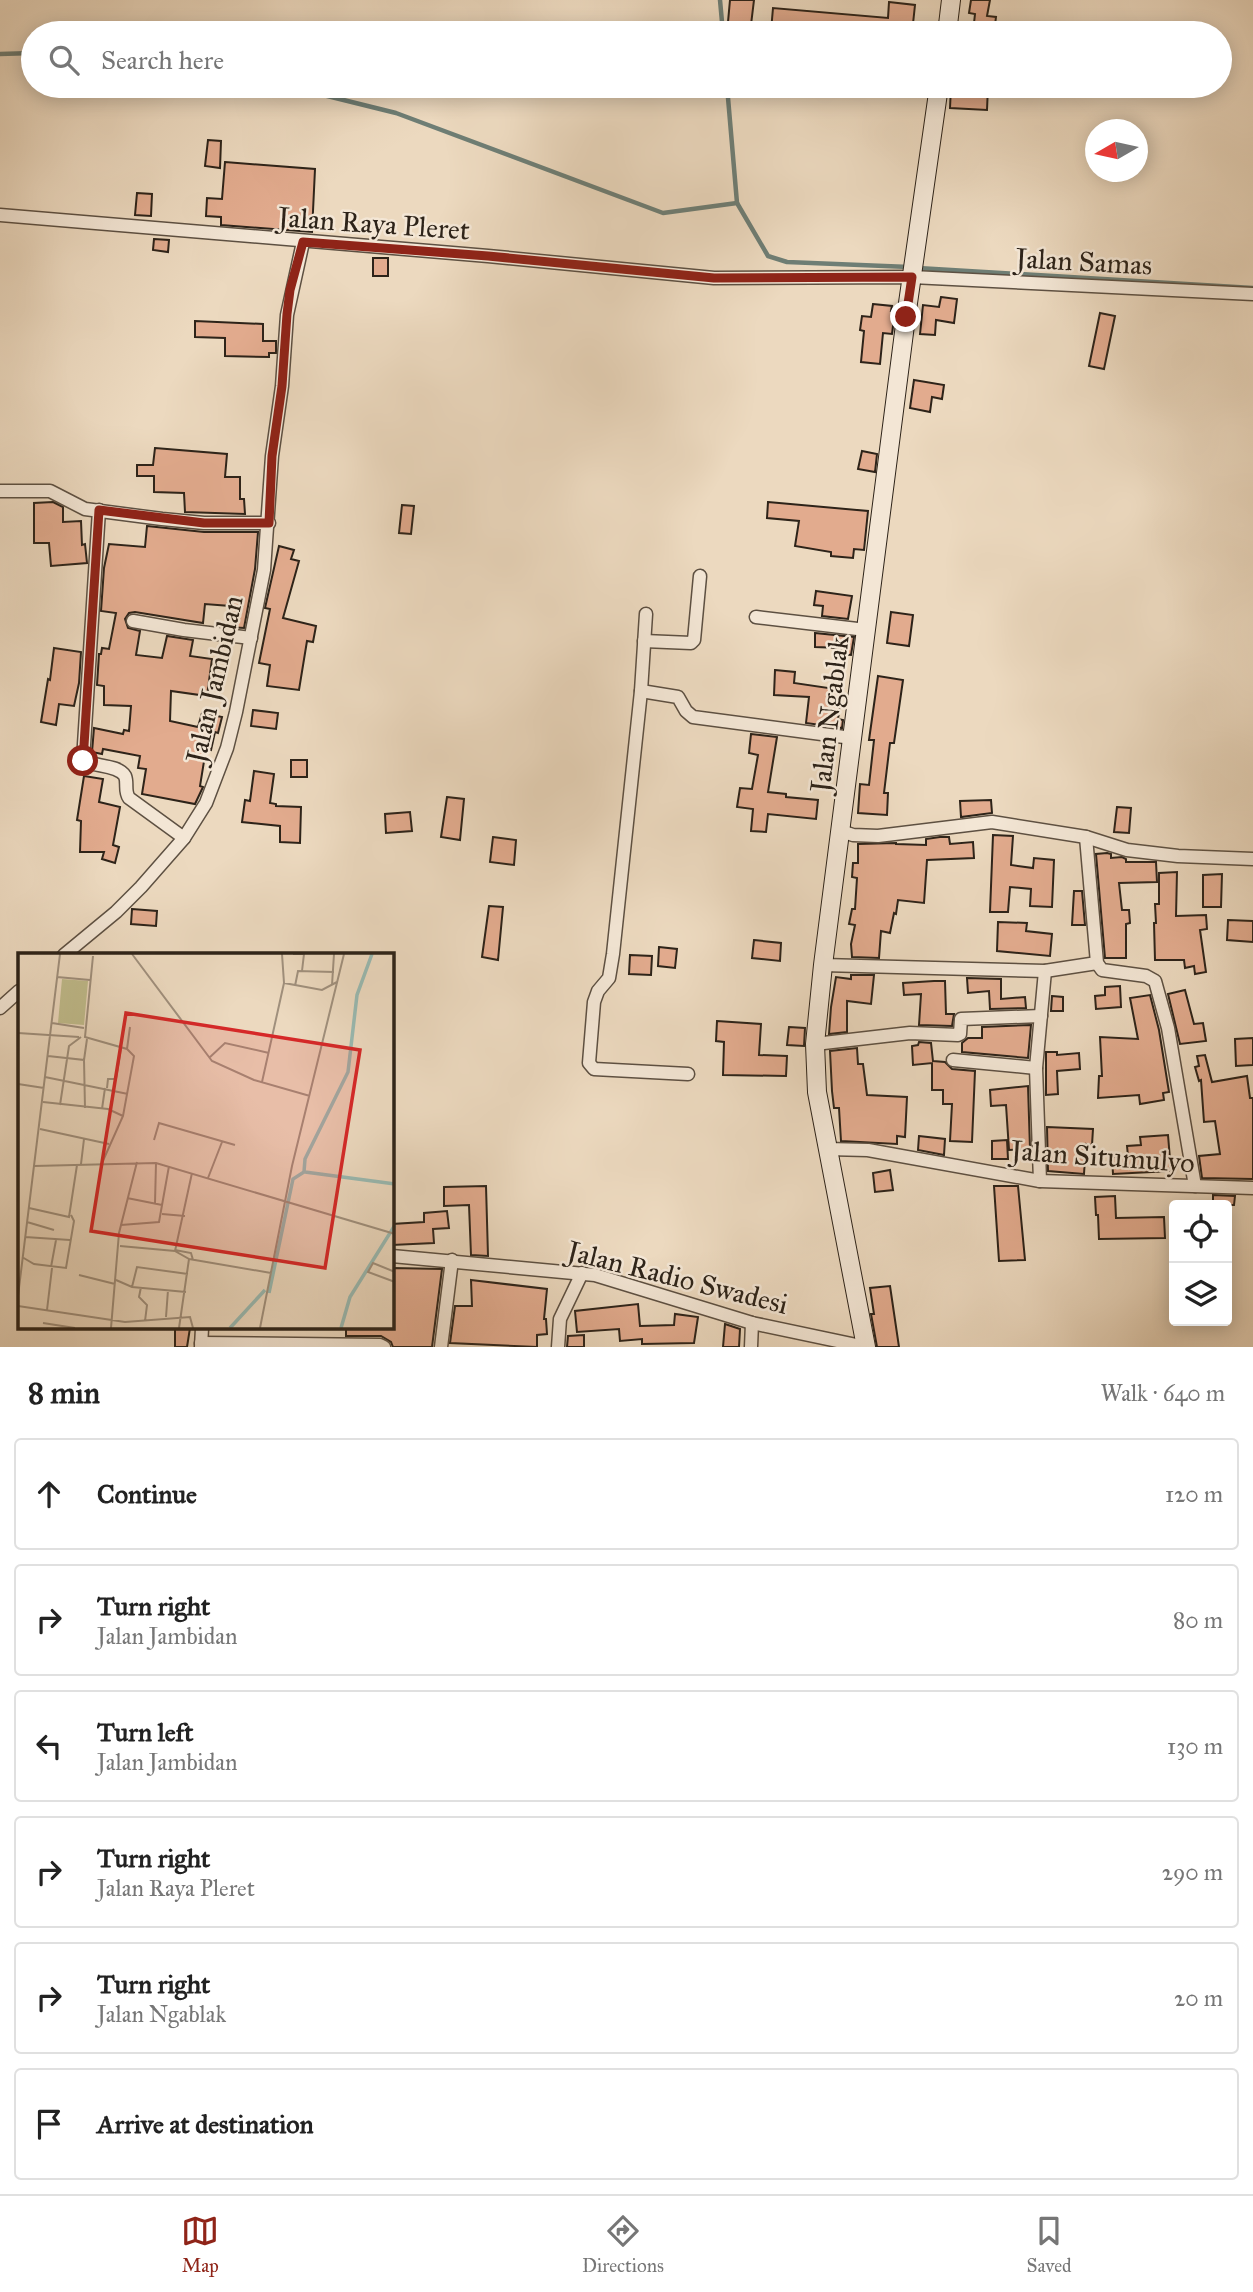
<!DOCTYPE html>
<meta charset="utf-8">
<style>
:root{--surface:#fff;--page:#f6f6f6;--text:#222;--muted:#767676;--line:#e0e0e0;--accent:#8f2418}
body{margin:0;font-family:"IM FELL Great Primer",serif;background:var(--page);color:var(--text)}
.controls{position:absolute;right:21px;bottom:21px;display:grid;overflow:hidden;border-radius:7px;box-shadow:0 4px 18px #0003}
.controls button{width:63px;height:63px;display:grid;place-items:center;padding:0;border:0;border-bottom:2px solid var(--line);background:var(--surface);color:var(--text);font:35px sans-serif}
.compass{position:absolute;left:1085px;top:119px;width:63px;height:63px;border-radius:50%;background:var(--surface);box-shadow:0 4px 18px #0003;rotate:261deg}
.stop{position:absolute;width:21px;height:21px;margin:-16px;border:5px solid #8f2418;border-radius:50%;background:#fff}
.stop.end{background:#8f2418;border-color:#fff;box-shadow:0 2px 7px #0008}
.list{margin:0;padding:0;list-style:none}
h2{display:flex;justify-content:space-between;align-items:center;height:91px;margin:0;padding:0 28px;font-size:30px}
h2 small{font-size:23px;font-weight:400;color:var(--muted)}
.list li{display:grid;grid-template-columns:46px 1fr auto;gap:21px;align-items:center;box-sizing:border-box;height:112px;margin:0 14px 14px;padding:0 14px;border:2px solid var(--line);border-radius:7px}
.list b{display:block;font-size:26px;white-space:nowrap}
.list p{margin:0;font-size:23px;white-space:nowrap;color:var(--muted)}
.list em{font-size:23px;font-style:normal;color:var(--muted)}
.icon{flex:none;width:38px;height:38px;fill:none;stroke:currentColor;stroke-width:2;stroke-linecap:round;stroke-linejoin:round}
.map{position:relative;flex:none;width:1253px;height:1347px;overflow:hidden}
.search{position:absolute;background:var(--surface);box-shadow:0 4px 18px #0003;left:21px;right:21px;top:21px;height:77px;display:flex;align-items:center;gap:18px;box-sizing:border-box;padding:0 24px;border-radius:38px;color:var(--muted);font-size:26px}
.sheet{height:847px;background:var(--surface)}
nav{display:flex;justify-content:space-around;align-items:center;box-sizing:border-box;height:98px;border-top:2px solid var(--line);background:var(--surface);font-size:19px;color:var(--muted)}
nav a{display:grid;justify-items:center;gap:4px}
nav .on{color:var(--accent)}
.map>svg:first-child{display:block}
</style>
<div class="map">
<svg width="1253" height="1347" viewBox="0 0 1253 1347">
<rect width="100%" height="100%" fill="#ecd9bf"/>
<filter id="stains"><feTurbulence type="fractalNoise" baseFrequency=".00286" numOctaves="4"/><feColorMatrix values="0 0 0 0 .2 0 0 0 0 .09 0 0 0 0 .02 0 0 0 .5 -.17"/></filter>
<radialGradient id="worn" r=".72"><stop offset=".6" stop-color="#630" stop-opacity="0"/><stop offset="1" stop-color="#630" stop-opacity=".3"/></radialGradient>
<g fill="none" stroke-linecap="round" stroke-linejoin="round">
<g stroke="#6e7e75" stroke-width="4.5">
<path d="M720,0L723,33"/>
<path d="M0,54L33,53"/>
<path d="M287,86L396,113L663,213L737,203L768,256L787,262L909,267"/>
<path d="M727,86L737,203"/>
<path d="M918,268L1253,288"/>
</g>
</g>
<g fill="#e2ab8e" stroke="#2d2319" stroke-width="2">
<path d="M730,0H754L750,33H727Z"/>
<path d="M971,0H990L987,16L996,17L994,33L973,32L975,14L969,13Z"/>
<path d="M889,2L915,5L912,33H798L771,31L773,8L888,18Z"/>
<path d="M951,86H988L987,110L950,108Z"/>
<path d="M208,140L221,141L220,168L205,166Z"/>
<path d="M225,162L315,169L312,232L221,225V217L206,216L207,198L222,199Z"/>
<path d="M137,193L152,194L151,216L135,215Z"/>
<path d="M154,239L169,240L168,252L153,250Z"/>
<rect x="373" y="258" width="15" height="18"/>
<path d="M941,297L957,299L954,323L936,320L935,335L920,334L923,305L939,307Z"/>
<path d="M873,304L892,306L891,311H895L892,334L883,333L880,364L861,362L864,331L860,330L862,316L871,317Z"/>
<path d="M1100,313L1115,316L1104,369L1089,366Z"/>
<path d="M195,321L263,324V341H276V353H269V357L225,356V338L195,337Z"/>
<path d="M914,380L944,385L942,399L932,397L930,412L910,408Z"/>
<path d="M155,448L227,454L225,477H240V499H244L245,514L185,512L184,493L154,492V476H137V465H153Z"/>
<path d="M862,451L877,454L875,472L858,469Z"/>
<path d="M53,502L63,507V522L81,521L82,545L85,544L87,563L51,566L49,543H34V503Z"/>
<path d="M768,502L868,511L864,550L854,549L853,558L831,556V552L795,546L799,521L767,518Z"/>
<path d="M402,505L414,506L411,534L399,533Z"/>
<path d="M147,526L204,532H258L255,569L244,628L229,627L230,606L205,604L203,623L135,612L129,613L125,619L128,628L140,631L136,655L162,658L167,636L193,640L190,656L212,659L207,696L171,691L170,721L198,727L202,713L222,717L218,733L215,732L211,750L206,749L200,786L203,787L195,804L142,794L146,769L138,768L140,756L103,749L102,754L92,752L94,728L123,734L124,730L129,731L131,706L104,705V686L97,685L99,654H101L102,648L109,649L116,613L101,611L104,568L109,544L145,547Z"/>
<path d="M279,546L294,550L291,559L299,561L283,618L316,626L313,642L307,641L299,690L267,686L270,665L259,663L270,609L265,608Z"/>
<path d="M816,591L852,596L848,619L822,616L823,606L814,605Z"/>
<path d="M891,612L913,615L909,646L887,643Z"/>
<path d="M815,633L854,637L851,655L840,654L841,648L815,647Z"/>
<path d="M54,648L81,652L79,683L74,706L59,704L56,725L41,722L48,679L50,680Z"/>
<path d="M775,670L795,672L794,683L842,690L838,719L843,720L842,728L806,723L809,697L774,695Z"/>
<path d="M878,676L903,680L894,743H890L884,793H888L887,815L858,813L860,784L869,785L874,740H869Z"/>
<path d="M253,710L278,713L276,729L251,726Z"/>
<path d="M751,734L777,737L768,792L786,794V797L818,800L816,819L768,814L766,832L751,831L753,809L737,807L740,788L752,789L758,755L749,753Z"/>
<rect x="291" y="760" width="16" height="17"/>
<path d="M254,771L274,774L270,803L276,804V806L301,807L300,843L280,842V826L242,822L245,800L250,801Z"/>
<path d="M84,776L103,779L99,802L120,807L113,845L119,847L115,863L102,859L104,852H80L81,821L77,820Z"/>
<path d="M447,797L464,799L460,840L441,837Z"/>
<path d="M991,800L992,813L961,817L960,801Z"/>
<path d="M1117,807L1131,808L1129,833L1114,832Z"/>
<path d="M410,812L412,831L386,833L385,814Z"/>
<path d="M993,835L1013,836L1011,865L1033,868L1034,858L1054,860L1052,907L1030,906L1031,889L1010,887L1008,912H990Z"/>
<path d="M493,837L516,840L514,865L490,862Z"/>
<path d="M940,837H949L950,844L973,842L974,858L927,860L924,903L898,900L896,914L894,913L890,933L881,931L879,958L852,957L851,944L855,925L849,924L852,909H855L857,878L852,877L853,863H858V844L896,843V844L926,845V839Z"/>
<path d="M1107,853L1111,854V858L1122,857L1126,859V862H1156L1157,882L1119,883L1122,910H1129L1130,923L1126,924V958H1105L1096,854Z"/>
<path d="M1177,872L1176,916L1206,915L1207,929L1200,930L1206,972L1195,974L1194,966L1185,968L1184,960H1155L1154,923H1156L1155,904H1159V873Z"/>
<path d="M1222,874L1221,907H1203V875Z"/>
<path d="M1074,891H1082L1085,925H1072Z"/>
<path d="M489,906L503,907L498,960L482,957Z"/>
<path d="M132,909L157,911L156,926L131,924Z"/>
<path d="M1228,920L1253,921V942L1227,940Z"/>
<path d="M998,922L1027,923L1026,931L1052,934L1050,956L997,951Z"/>
<path d="M754,940L781,943L780,961L752,958Z"/>
<path d="M659,947L677,949L675,968L658,966Z"/>
<path d="M630,955L652,956L651,975L629,974Z"/>
<path d="M851,975H874L871,1004L847,1001V1032L829,1034L831,1007L836,977L851,979Z"/>
<path d="M967,978L1001,979V999L1025,997L1026,1008L990,1009L989,991L968,993Z"/>
<path d="M934,981H945L946,1014H954L952,1026L919,1025L921,994L904,995L903,983Z"/>
<path d="M1120,986L1121,1007L1096,1009L1095,996L1105,995V987Z"/>
<path d="M1185,990L1194,1024L1203,1023L1206,1041L1180,1044L1168,994Z"/>
<path d="M1150,995L1159,1030L1169,1092L1163,1093L1164,1100L1140,1104L1139,1095L1098,1098L1099,1076H1102L1100,1037L1138,1039L1130,998Z"/>
<path d="M1052,996L1063,997V1011H1051Z"/>
<path d="M717,1021L761,1024L759,1055L787,1056L786,1076L723,1075L724,1042L716,1041Z"/>
<path d="M1031,1025L1028,1058L962,1052V1043L968,1038H982V1027Z"/>
<path d="M789,1027L805,1028L804,1046L787,1045Z"/>
<path d="M1253,1038V1065L1236,1066L1235,1039Z"/>
<path d="M919,1042L931,1043L933,1061L945,1062L952,1069L975,1071L972,1142L950,1141L952,1104H943V1090H932V1063L913,1065L912,1046L918,1045Z"/>
<path d="M857,1048L858,1064H863L867,1095L907,1097L905,1137L897,1136V1144L841,1141L839,1108H834L832,1091L830,1051Z"/>
<path d="M1046,1052H1057V1055L1079,1053L1080,1069L1057,1071L1058,1094L1046,1095Z"/>
<path d="M1205,1055L1212,1082L1247,1076L1250,1098H1253V1179L1202,1178L1199,1156L1220,1154L1215,1121L1204,1122L1201,1080L1199,1081L1195,1067L1199,1066L1197,1056Z"/>
<path d="M1028,1086L1030,1149L1009,1150L1006,1105L991,1106L990,1090Z"/>
<path d="M1047,1127L1093,1129L1092,1145L1086,1144L1084,1174L1048,1171Z"/>
<path d="M1168,1135L1171,1171L1113,1174L1112,1157L1128,1156L1127,1146L1141,1145L1140,1137Z"/>
<path d="M919,1136L945,1139L944,1155L918,1150Z"/>
<path d="M1007,1140L1008,1159H992V1141Z"/>
<path d="M890,1170L893,1190L875,1192L873,1173Z"/>
<path d="M486,1186L488,1256L471,1255L469,1205L444,1206V1187Z"/>
<path d="M994,1186H1018L1025,1260L999,1261Z"/>
<path d="M1213,1195L1235,1196L1234,1205H1213Z"/>
<path d="M1115,1196L1116,1218L1164,1217L1165,1238L1099,1239L1098,1215H1096L1095,1197Z"/>
<path d="M447,1211L449,1228L433,1229L434,1243L392,1245V1224L424,1222V1213Z"/>
<path d="M392,1268L442,1269L432,1347H393L391,1342L381,1336H346V1328H392Z"/>
<path d="M471,1280L547,1289L544,1319H546L547,1334L537,1335V1347L450,1343L455,1306H472Z"/>
<path d="M890,1286L899,1347H877L871,1314H874L870,1288Z"/>
<path d="M638,1304L640,1326L674,1325L675,1314L698,1317L694,1343L642,1344V1339L620,1341L619,1329L577,1332L575,1311Z"/>
<path d="M725,1324L740,1329L739,1347H723Z"/>
<path d="M175,1328H190L187,1347H175Z"/>
<path d="M584,1335V1347H567L568,1336Z"/>
</g>
<g fill="none" stroke-linecap="round" stroke-linejoin="round">
<defs>
<g id="street">
<path d="M0,215L488,256L714,278L912,277L1253,294"/>
<path d="M0,491H50L85,509L162,519L204,523H269"/>
<path d="M99,510L83,760C93,767 118,764 125,776C128,783 124,791 129,798L184,838"/>
<path d="M646,614L641,691L613,954L609,978L598,991L594,1002L589,1063L594,1069L688,1074"/>
<path d="M756,617L866,630"/>
<path d="M133,621L184,630L251,638"/>
<path d="M644,641L691,643L694,640L700,576"/>
<path d="M641,691L678,697L686,711L693,717L852,738"/>
<path d="M841,831L853,835L878,836L992,822L1086,837L1127,850L1178,856L1253,859"/>
<path d="M1086,837L1097,963L1102,970L1146,976L1155,981L1168,1028L1195,1186"/>
<path d="M64,955L116,912L141,887L184,838L206,803L227,748L236,712L264,570L272,456L282,386L287,315L303,242"/>
<path d="M823,965L1045,971L1097,963"/>
<path d="M0,1008L19,991"/>
<path d="M815,1044L910,1033L958,1035L960,1034L961,1019L1041,1016"/>
<path d="M953,1060L1036,1068"/>
<path d="M827,1149L868,1150L1040,1181L1253,1188"/>
<path d="M1040,1181L1036,1068L1045,971"/>
<path d="M392,1256L595,1275L752,1323L866,1347"/>
<path d="M201,1343L380,1345L384,1347"/>
<path d="M201,1347L202,1328"/>
<path d="M441,1347L452,1260"/>
<path d="M558,1347L560,1319L582,1273"/>
<path d="M751,1347L752,1323"/>
</g>
<g id="secondary">
<path d="M947,33L951,0"/>
<path d="M866,1347L817,1092L815,1044L823,965L906,317L939,86"/>
</g>
</defs>
<use href="#street" stroke="#5d5042" stroke-width="15"/>
<use href="#secondary" stroke="#2d2319" stroke-width="20"/>
<use href="#street" stroke="#f3e6d5" stroke-width="12"/>
<use href="#secondary" stroke="#f3e6d5" stroke-width="18"/>
</g>
<g fill="none" stroke-linecap="round" stroke-linejoin="round">
<path stroke="#8f2418" stroke-width="9" d="M83,761L99,510L204,523H269L272,456L282,386L287,314L290,290L303,242L488,256L714,278L912,277L906,317"/>
</g>
<g text-anchor="middle" stroke-width="5" stroke-linejoin="round" paint-order="stroke">
<g font-size="28" fill="#2d2319" stroke="#f3e6d5">
<text transform="translate(374 223) rotate(4)" y="10">Jalan Raya Pleret</text>
<text transform="translate(1084 261) rotate(3)" y="10">Jalan Samas</text>
<text transform="translate(214 679) rotate(-77)" y="10">Jalan Jambidan</text>
<text transform="translate(829 714) rotate(-83)" y="10">Jalan Ngablak</text>
<text transform="translate(1103 1156) rotate(4)" y="10">Jalan Situmulyo</text>
<text transform="translate(678 1277) rotate(14)" y="10">Jalan Radio Swadesi</text>
</g>
</g>
<g transform="translate(18 953)">
<rect width="376" height="376" fill="#ecd9bf"/>
<path d="M44,26L70,28L66,72L40,70Z" fill="#c0bc8c"/>
<path fill="none" stroke="#99bab2" stroke-width="3.5" d="M287,219L377,231M251,340L275,226L286,219L287,206L330,119L339,42L354,1M212,375L247,337M323,375L332,344L377,272"/>
<path fill="none" stroke="#a0907d" stroke-width="2" d="M114,1L194,108L236,127L292,143M264,1L266,30M275,1H286L284,18M75,3L67,84L109,96L116,103L105,163L84,210M39,24L72,27M314,32L316,1M277,33L280,18L316,19M34,70L66,75M0,80L61,84M109,96L112,74M30,103L66,107L67,155M191,105L207,90L251,100M66,107L69,86M27,124L110,141M244,129L266,30L304,37L319,29M0,131L26,135M89,135L90,126H98L103,95M25,149L90,156L105,163M42,152L51,93L63,84M84,156L87,135M22,176L91,191M136,187L141,170L217,192M63,211L66,186M16,213L138,210L377,281M190,225L204,189M109,245L144,252M137,250L138,210M11,255L51,264L59,212M144,261L167,263M9,269L36,277M103,272L141,269L151,213M7,284L52,287M102,293L157,298M157,297L173,300L175,307M4,304L16,311L48,315L56,268L53,262M171,306L253,320M33,314L38,287M377,319L355,310L350,319L377,329M61,322L97,331M98,327L114,334L168,339M114,334L119,314L170,321M123,334L121,344L129,352L127,368M0,343L42,1M0,353L107,369L172,364L175,375M29,357L34,315M148,364L150,337M25,370L57,375M93,375L101,280L119,209M161,375L171,306L157,298L174,220M242,375L274,213L326,1"/>
<path fill="#d62828" fill-opacity="0.15" stroke="#d62828" stroke-width="3.5" d="M108,60L342,97L307,315L73,278Z"/>
<rect width="376" height="376" fill="none" stroke="#2d2319" stroke-width="3.5"/>
</g>
<rect width="100%" height="100%" filter="url(#stains)"/>
<rect width="100%" height="100%" fill="url(#worn)"/>
</svg>
<div class="controls">
<button><svg class="icon" aria-label="locate" viewBox="0 0 24 24"><circle cx="12" cy="12" r="6"/><path d="M12 2v4M12 18v4M2 12h4M18 12h4"/></svg></button>
<button><svg class="icon" aria-label="layers" viewBox="0 0 24 24"><path d="M12 4l9 5-9 5-9-5zM3 14l9 5 9-5"/></svg></button>
</div>
<svg class="compass" viewBox="-18 -18 36 36"><path d="M0-13l5 13h-10z" fill="#e53935"/><path d="M0 13l5-13h-10z" fill="#767676"/></svg>
<div class="stop" style="left:83px;top:761px"></div>
<div class="stop end" style="left:906px;top:317px"></div>
<div class="search"><svg class="icon" aria-label="search" viewBox="0 0 24 24"><circle cx="10" cy="10" r="6"/><path d="M15 15l6 6"/></svg>Search here</div>
</div>
<section class="sheet">
<h2>8 min<small>Walk · 640 m</small></h2>
<ul class="list">
<li><svg class="icon" aria-label="ahead" viewBox="0 0 24 24"><path d="M12 20V5M6 11l6-6 6 6"/></svg><div><b>Continue</b></div><em>120 m</em></li>
<li><svg class="icon" aria-label="right" viewBox="0 0 24 24"><path d="M7 20v-9h11M14 6l5 5-5 5"/></svg><div><b>Turn right</b><p>Jalan Jambidan</p></div><em>80 m</em></li>
<li><svg class="icon" aria-label="left" viewBox="0 0 24 24"><path d="M17 20v-9H6M10 6l-5 5 5 5"/></svg><div><b>Turn left</b><p>Jalan Jambidan</p></div><em>130 m</em></li>
<li><svg class="icon" aria-label="right" viewBox="0 0 24 24"><path d="M7 20v-9h11M14 6l5 5-5 5"/></svg><div><b>Turn right</b><p>Jalan Raya Pleret</p></div><em>290 m</em></li>
<li><svg class="icon" aria-label="right" viewBox="0 0 24 24"><path d="M7 20v-9h11M14 6l5 5-5 5"/></svg><div><b>Turn right</b><p>Jalan Ngablak</p></div><em>20 m</em></li>
<li><svg class="icon" aria-label="arrive" viewBox="0 0 24 24"><path d="M6 21V4h12l-3 4 3 4H6"/></svg><div><b>Arrive at destination</b></div></li>
</ul>
</section>
<nav>
<a class="on"><svg class="icon" aria-label="map" viewBox="0 0 24 24"><path d="M3 6l6-2 6 2 6-2v14l-6 2-6-2-6 2zM9 4v14M15 6v14"/></svg>Map</a>
<a><svg class="icon" aria-label="directions" viewBox="0 0 24 24"><path d="M12 3l9 9-9 9-9-9zM9 14v-3h6M13 9l2 2-2 2"/></svg>Directions</a>
<a><svg class="icon" aria-label="saved" viewBox="0 0 24 24"><path d="M7 4h10v16l-5-4-5 4z"/></svg>Saved</a>
</nav>
